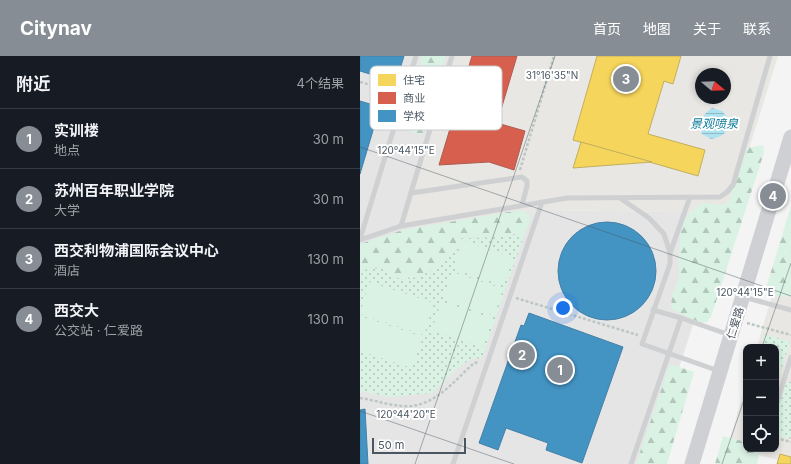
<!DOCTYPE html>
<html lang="zh">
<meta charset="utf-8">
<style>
:root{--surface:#171b24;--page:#20242c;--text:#f1f3f6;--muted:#9ea1a6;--line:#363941;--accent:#868d94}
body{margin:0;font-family:Inter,"Noto Sans SC",sans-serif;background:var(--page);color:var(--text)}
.controls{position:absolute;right:12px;bottom:12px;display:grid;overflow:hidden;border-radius:8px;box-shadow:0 2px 6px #0003}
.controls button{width:36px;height:36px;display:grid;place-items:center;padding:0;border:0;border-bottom:1px solid var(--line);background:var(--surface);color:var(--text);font:20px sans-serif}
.compass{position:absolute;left:335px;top:12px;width:36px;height:36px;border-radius:50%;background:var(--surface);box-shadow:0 2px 6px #0003;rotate:109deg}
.scale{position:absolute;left:12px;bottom:10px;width:94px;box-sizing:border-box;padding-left:4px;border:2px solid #4a5661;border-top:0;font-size:11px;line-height:14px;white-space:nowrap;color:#4a5661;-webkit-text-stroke:3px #fff;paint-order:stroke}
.you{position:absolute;left:203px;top:252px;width:14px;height:14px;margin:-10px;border:3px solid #fff;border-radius:50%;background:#1a73e8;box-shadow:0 0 0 6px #1a73e833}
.badge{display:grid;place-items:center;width:26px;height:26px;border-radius:50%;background:var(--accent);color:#fff;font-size:13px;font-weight:700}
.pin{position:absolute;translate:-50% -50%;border:2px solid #fff;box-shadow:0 1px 4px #0006}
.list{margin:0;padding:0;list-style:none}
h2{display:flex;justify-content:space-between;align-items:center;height:52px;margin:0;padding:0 16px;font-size:17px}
h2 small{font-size:13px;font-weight:400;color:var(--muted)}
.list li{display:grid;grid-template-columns:26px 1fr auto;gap:12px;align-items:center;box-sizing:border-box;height:60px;padding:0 16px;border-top:1px solid var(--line)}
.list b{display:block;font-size:15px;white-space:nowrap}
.list p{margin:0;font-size:13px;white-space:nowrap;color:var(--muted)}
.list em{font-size:13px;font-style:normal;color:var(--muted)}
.icon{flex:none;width:22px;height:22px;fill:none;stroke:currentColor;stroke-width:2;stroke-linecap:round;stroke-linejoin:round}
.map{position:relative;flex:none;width:431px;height:408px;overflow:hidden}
header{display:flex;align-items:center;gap:24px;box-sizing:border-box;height:56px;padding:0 20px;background:var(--accent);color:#fff}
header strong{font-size:19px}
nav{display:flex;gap:22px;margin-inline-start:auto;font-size:14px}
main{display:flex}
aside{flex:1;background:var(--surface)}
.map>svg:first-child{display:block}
</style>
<header>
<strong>Citynav</strong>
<nav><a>首页</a><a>地图</a><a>关于</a><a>联系</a></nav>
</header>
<main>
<aside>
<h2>附近<small>4个结果</small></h2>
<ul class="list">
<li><span class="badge">1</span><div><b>实训楼</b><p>地点</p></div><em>30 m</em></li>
<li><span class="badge">2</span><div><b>苏州百年职业学院</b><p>大学</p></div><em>30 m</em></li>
<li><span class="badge">3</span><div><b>西交利物浦国际会议中心</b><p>酒店</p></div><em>130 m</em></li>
<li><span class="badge">4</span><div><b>西交大</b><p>公交站 · 仁爱路</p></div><em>130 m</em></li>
</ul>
</aside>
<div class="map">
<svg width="431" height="408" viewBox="0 0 431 408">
<defs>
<pattern id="grass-dots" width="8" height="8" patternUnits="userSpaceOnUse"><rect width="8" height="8" fill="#d9f2e3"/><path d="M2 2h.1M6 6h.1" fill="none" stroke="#b2c7bb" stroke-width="1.8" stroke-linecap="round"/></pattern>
<pattern id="forest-firs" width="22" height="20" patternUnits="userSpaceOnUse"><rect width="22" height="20" fill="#d9f2e3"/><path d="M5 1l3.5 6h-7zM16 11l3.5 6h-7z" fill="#b2c7bb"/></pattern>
<pattern id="water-rules" width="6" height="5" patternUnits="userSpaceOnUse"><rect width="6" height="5" fill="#aee2f0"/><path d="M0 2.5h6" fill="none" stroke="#90bac6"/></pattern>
</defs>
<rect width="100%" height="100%" fill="#f4f4f4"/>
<g fill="#e8e7e3" fill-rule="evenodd">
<path d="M92,0H418L369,157L188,154L40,177ZM341,18H365V42H341Z"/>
<path d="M431,173V408L368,390L386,327V393H416V291H397Z"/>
</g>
<path fill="#e6e5e6" d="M0,0H92L40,177L188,154L369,157L288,408H0Z"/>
<g fill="url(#grass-dots)">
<path d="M160,177L163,183L122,302L111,303L95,314L72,337L30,341L0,335V219L6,213L27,212L30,219L44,224L63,219L82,207L95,195L100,182L137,181Z"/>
<path d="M405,278L430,286L416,331V291H401Z"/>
<path d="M427,325L431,326V379L430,383L416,379V358Z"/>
</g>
<g fill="url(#forest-firs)">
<path d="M62,0H86L62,79L40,72Z"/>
<path d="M403,89L404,96L401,106L351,261L347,266L341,267L311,253L312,240L319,221V199L321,171L326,161L341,147L362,149L368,147L387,92Z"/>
<path d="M431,150V240L424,241L406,238V232Z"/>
<path d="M161,154L168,157L171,161L163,183L159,177L137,181L101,182L95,195L82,207L63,219L44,224L30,219L27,212L6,213L0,219V188L43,174Z"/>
<path d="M310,308L334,316L307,408H276Z"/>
<path d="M363,380L386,386V393H400L397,408H355Z"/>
</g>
<g fill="#d9f2e3">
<path d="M102,184L153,201L144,229L93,212Z"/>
<path d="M92,216L143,233L134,260L83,244Z"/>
<path d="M9,226L74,247L64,279L0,258Z"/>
<path d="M81,246L132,263L123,291L72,274Z"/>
<path d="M0,260L63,281L52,312L0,295Z"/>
</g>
<path fill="url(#water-rules)" d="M352,52L362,55L369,63C367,77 365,80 351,83L342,78C339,67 342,58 352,52Z"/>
<g fill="#f6d55c" stroke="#c2af5e">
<path d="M237,0H321L313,28L304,25L288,78L345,94L338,120L213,84Z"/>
<path d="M221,86L292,106L213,112Z"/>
<path d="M420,398L431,401V408H417Z"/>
</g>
<path fill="#d6604d" stroke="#ac5d53" d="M112,0H157L137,67L165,75L154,114L129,106L79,109Z"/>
<g fill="#4393c3" stroke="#4581a6">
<path d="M0,0H44L36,26L0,15Z"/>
<path d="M0,45L20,51L0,118Z"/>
<circle cx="247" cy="215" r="49"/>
<path d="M169,257L263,291L222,407L186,394L188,387L146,372L138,394L119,387L161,269L164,270Z"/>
<path d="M5,353L8,408H0V354Z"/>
</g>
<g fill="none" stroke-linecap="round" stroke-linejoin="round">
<g stroke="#bcc7c4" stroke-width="2.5" stroke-dasharray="3 2" stroke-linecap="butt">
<path d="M0,26L36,36"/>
<path d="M160,114L194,0"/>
<path d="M156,242L278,279"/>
<path d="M387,267L431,279"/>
<path d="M0,342C14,344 28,349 42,350C73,353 94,325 114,307L119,306"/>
<path d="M416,382L431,386"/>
</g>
<g stroke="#ced0d2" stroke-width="5">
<path d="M51,137L162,121L167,125V130L162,149"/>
<path d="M330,141L310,197V208L282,288L359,315"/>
<path d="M260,142L289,162L304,178L310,197"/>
<path d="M41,170L92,0"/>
<path d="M0,183L56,0"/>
<path d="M0,184L41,170L207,142L360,141L367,136L373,129L410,0"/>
<path d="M384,241L431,254"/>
<path d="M293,254L321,262L370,279"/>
<path d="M416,350L431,301"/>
<path d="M93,408L182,146"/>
<path d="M271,408L321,262"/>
</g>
<path stroke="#ced0d4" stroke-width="15" d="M332,408L431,81"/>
</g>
<path fill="none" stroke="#4a5661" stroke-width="1" stroke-opacity="0.45" d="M0,91L431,240M402,291L431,207M0,355L154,408M55,408L195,0M362,408L386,338"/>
<g text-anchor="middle" stroke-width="4" stroke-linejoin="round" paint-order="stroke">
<g font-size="11" fill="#4a5661" stroke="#fff">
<text transform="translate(375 267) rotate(-73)" y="4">仁爱路</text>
</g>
<g font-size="12" font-style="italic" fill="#0c7c9b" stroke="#fff">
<text x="354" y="72">景观喷泉</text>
</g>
</g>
<rect x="10" y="10" width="132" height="64" rx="6" fill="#fff" stroke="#c9ccd0" stroke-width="1"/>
<rect x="18" y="18" width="18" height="12" fill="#f6d55c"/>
<rect x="18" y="36" width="18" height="12" fill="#d6604d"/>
<rect x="18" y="54" width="18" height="12" fill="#4393c3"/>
<g font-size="11" fill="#4a5661">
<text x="43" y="28">住宅</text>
<text x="43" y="46">商业</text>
<text x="43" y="64">学校</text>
</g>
<g font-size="10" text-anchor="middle" fill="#4a5661" stroke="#fff" stroke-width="4" stroke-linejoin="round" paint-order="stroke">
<text x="192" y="23">31°16'35"N</text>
<text x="46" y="98">120°44'15"E</text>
<text x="385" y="240">120°44'15"E</text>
<text x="46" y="362">120°44'20"E</text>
</g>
</svg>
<div class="controls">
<button>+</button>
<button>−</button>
<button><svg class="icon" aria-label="locate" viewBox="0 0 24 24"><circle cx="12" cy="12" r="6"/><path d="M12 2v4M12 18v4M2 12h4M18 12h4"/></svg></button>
</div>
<svg class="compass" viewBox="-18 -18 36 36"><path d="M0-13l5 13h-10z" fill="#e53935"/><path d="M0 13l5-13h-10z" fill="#9ea1a6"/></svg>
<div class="scale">50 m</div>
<div class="you"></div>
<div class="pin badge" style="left:200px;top:314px">1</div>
<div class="pin badge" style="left:162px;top:299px">2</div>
<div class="pin badge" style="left:266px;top:23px">3</div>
<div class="pin badge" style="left:413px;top:140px">4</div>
</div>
</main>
